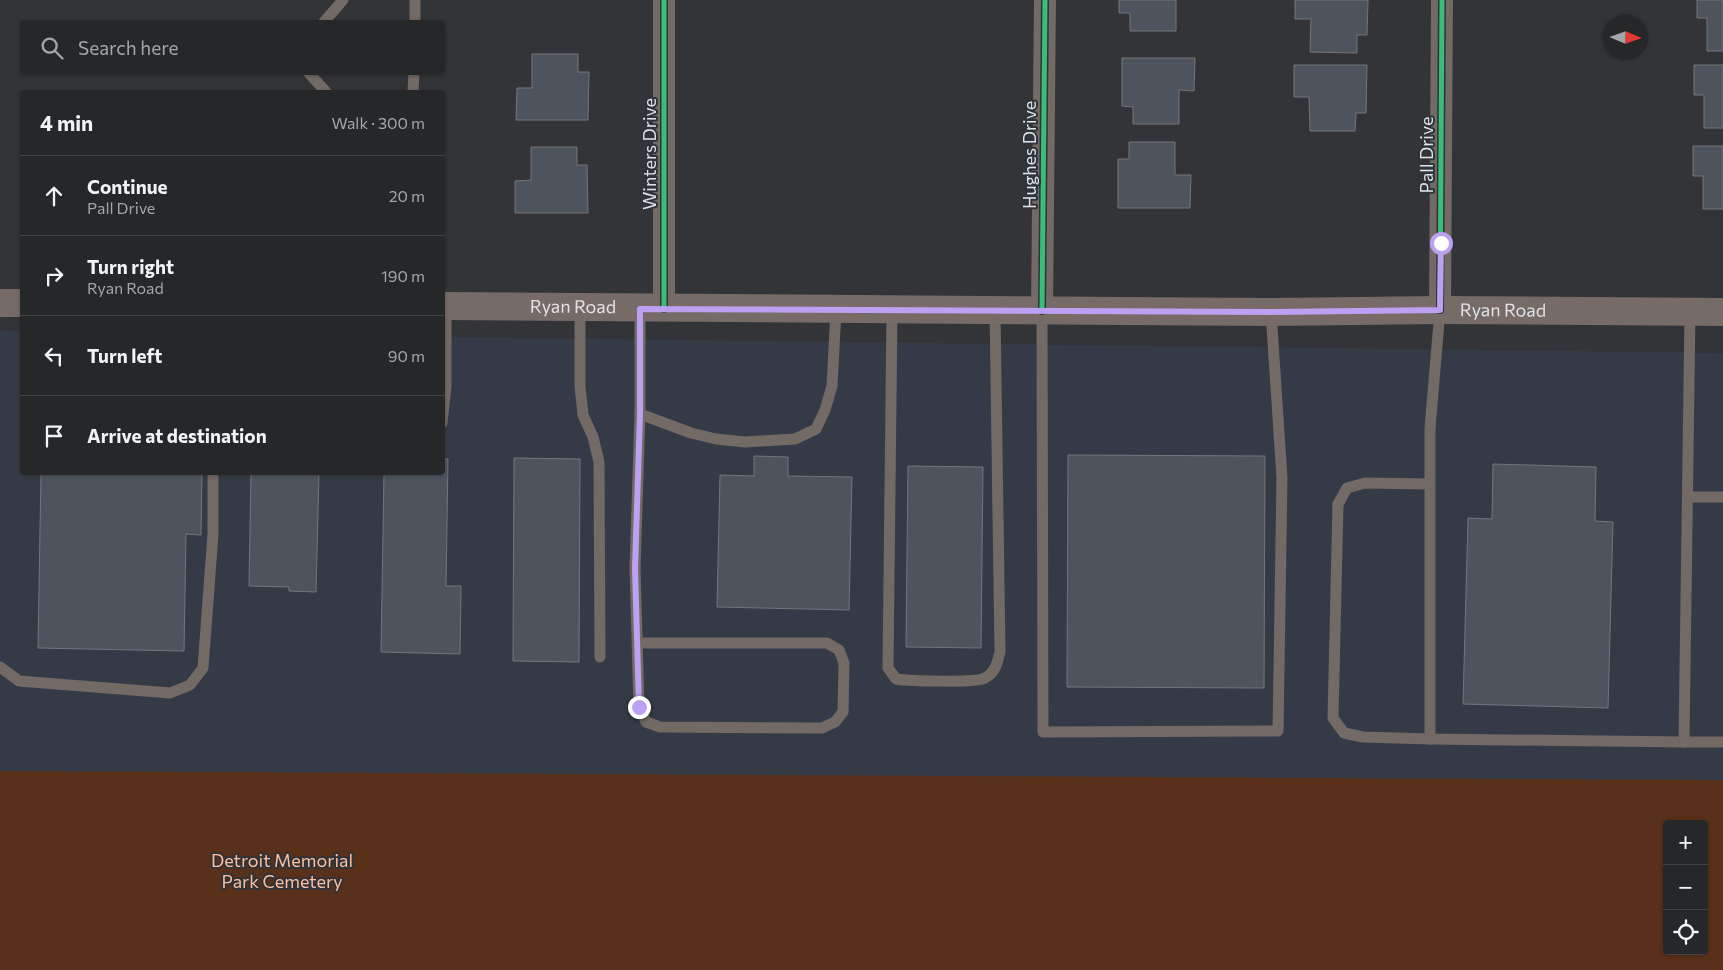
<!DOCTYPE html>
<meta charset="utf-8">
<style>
:root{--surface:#262729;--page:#2e2f31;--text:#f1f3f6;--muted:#a4a5a8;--line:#424446}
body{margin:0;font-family:Commissioner,sans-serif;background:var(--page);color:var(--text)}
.controls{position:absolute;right:15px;bottom:15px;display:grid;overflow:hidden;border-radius:5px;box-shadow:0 1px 4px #0004}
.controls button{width:45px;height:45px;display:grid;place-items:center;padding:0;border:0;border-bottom:1px solid var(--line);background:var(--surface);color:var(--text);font:25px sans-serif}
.compass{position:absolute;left:1603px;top:15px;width:45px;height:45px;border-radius:50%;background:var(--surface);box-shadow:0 1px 4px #0004;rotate:92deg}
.stop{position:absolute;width:15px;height:15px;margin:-11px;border:4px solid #bca0f2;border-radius:50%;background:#fff}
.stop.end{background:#bca0f2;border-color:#fff;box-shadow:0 1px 5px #0008}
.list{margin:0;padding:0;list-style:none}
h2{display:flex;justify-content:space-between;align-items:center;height:65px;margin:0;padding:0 20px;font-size:21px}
h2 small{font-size:16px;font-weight:400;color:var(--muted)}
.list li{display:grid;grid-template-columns:32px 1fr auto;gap:15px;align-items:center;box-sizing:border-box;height:80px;padding:0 20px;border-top:1px solid var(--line)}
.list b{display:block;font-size:19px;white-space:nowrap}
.list p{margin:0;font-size:16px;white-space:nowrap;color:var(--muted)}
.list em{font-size:16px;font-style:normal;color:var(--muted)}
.icon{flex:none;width:28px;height:28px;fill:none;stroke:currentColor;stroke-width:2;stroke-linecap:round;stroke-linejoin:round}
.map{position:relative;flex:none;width:1723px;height:970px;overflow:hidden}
.search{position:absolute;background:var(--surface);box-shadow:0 1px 4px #0004;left:20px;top:20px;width:425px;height:55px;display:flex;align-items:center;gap:12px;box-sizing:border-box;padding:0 18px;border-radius:5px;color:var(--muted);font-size:19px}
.panel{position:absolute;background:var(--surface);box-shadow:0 1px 4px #0004;left:20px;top:90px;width:425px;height:385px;border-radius:5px}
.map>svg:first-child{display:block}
</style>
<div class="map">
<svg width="1723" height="970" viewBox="0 0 1723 970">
<rect width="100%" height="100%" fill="#323437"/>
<path fill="#353b46" d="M0,331H22V472H442L443,337L1723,353V780L0,771Z"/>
<path fill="#59301a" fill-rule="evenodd" d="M0,771L1723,780V970H0ZM1667,824H1704V951H1667Z"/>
<g fill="#4e545e" stroke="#747679">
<path d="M1119,0H1176V31H1130V13H1119Z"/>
<path d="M1295,0H1368L1367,35H1357V53L1310,52L1311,19H1295Z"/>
<path d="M1697,0H1723V51H1707V18H1697Z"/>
<path d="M532,54H578V72H589L588,120H516L517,88H532Z"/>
<path d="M1122,58H1195L1194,91L1179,90V124H1133V107L1122,106Z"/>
<path d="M1294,65H1367L1366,113H1356L1355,131H1310L1309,97H1294Z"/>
<path d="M1694,65H1723V128H1704V95H1694Z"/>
<path d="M1129,142H1175V175H1191L1190,208H1118V159H1129Z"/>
<path d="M1693,146H1723V209H1703V176H1693Z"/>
<path d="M531,147H577V165H587L588,213H515V181L531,180Z"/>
<path d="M1068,455L1265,456L1264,688L1067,687Z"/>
<path d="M754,456L788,457V476L852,477L849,610L717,607L720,475L754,476Z"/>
<path d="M514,458L580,459L579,662L513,661Z"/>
<path d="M442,459H448L446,586H461L460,654L381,652L384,472H442Z"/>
<path d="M1493,464L1596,467L1595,521L1613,522L1608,708L1463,704L1468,518L1492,519Z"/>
<path d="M908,466L983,467L981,648L906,647Z"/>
<path d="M41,472H202L201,535L186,534L184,651L38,648Z"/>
<path d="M251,472H319L316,592L289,591V587L249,586Z"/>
</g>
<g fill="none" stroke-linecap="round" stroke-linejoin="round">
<g stroke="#736965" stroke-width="11">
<path d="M324,22L343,0"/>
<path d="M415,22V0"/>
<path d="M308,72L326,92"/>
<path d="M413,92L414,72"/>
<path d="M580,308V386L583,415L593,437L599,462L600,657"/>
<path d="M640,309V414L691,433L716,439L745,442L795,439L816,429L825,410L832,386L836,310"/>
<path d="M892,310L888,668L896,679C909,681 977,683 985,678C996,672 997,663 1000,652L995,310"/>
<path d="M1440,310L1430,428V739L1684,742L1690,312"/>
<path d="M1042,311L1043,732L1278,731L1282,478L1271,312"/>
<path d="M442,423L446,386V306"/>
<path d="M1429,484L1365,483L1347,488L1338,504L1333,718L1344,733L1363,737L1430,739"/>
<path d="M1688,497H1723"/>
<path d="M637,643H827L839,650L844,663L843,712L835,722L822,728L660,727L646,722L639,707L635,568L640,414"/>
<path d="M0,667L19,681L170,693L190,685L203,668L213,534V472"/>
<path d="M1684,742H1723"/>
</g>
<g stroke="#736965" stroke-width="22">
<path d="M664,0V309"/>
<path d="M1440,310L1442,0"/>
<path d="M1042,311L1045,0"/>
</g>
<g stroke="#766b67" stroke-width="28">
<path d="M0,303H22"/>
<path id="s1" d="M442,306L1271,312L1440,310L1723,312"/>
</g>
<defs>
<g id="cycleway">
<path d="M664,0V309"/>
<path d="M1440,310L1442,0"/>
<path d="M1042,311L1045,0"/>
</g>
</defs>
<use href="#cycleway" stroke="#2f333a" stroke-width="8"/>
<use href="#cycleway" stroke="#3abd76" stroke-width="5"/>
</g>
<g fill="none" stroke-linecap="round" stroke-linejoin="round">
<path stroke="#bca0f2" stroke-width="6" d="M639,707L635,568L640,414V309L1271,312L1440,310L1441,243"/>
</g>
<g text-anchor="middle" stroke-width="4" stroke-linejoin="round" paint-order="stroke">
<g font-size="18" fill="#dfe2e6" stroke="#2f333a">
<text transform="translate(650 154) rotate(-90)" y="6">Winters Drive</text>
<text transform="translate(1030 155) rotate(-90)" y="6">Hughes Drive</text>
<text transform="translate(1427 155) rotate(-90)" y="6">Pall Drive</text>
<text dy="6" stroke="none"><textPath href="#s1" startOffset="131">Ryan Road</textPath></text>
<text dy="6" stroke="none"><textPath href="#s1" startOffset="1061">Ryan Road</textPath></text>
</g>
<g font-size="18" fill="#ffbd9d" stroke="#2f333a">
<text x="282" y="867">Detroit Memorial<tspan x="282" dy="21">Park Cemetery</tspan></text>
</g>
</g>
</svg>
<div class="controls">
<button>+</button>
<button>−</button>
<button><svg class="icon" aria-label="locate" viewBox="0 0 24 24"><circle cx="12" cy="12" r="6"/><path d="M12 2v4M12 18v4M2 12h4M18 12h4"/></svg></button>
</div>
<svg class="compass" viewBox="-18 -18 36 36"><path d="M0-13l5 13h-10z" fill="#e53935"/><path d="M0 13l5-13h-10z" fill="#a4a5a8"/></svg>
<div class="stop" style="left:1441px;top:243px"></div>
<div class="stop end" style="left:639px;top:707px"></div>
<div class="search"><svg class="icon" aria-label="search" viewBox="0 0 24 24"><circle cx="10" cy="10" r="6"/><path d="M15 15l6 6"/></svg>Search here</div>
<section class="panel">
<h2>4 min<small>Walk · 300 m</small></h2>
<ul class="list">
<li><svg class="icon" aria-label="ahead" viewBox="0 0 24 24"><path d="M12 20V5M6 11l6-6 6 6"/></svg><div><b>Continue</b><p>Pall Drive</p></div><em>20 m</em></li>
<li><svg class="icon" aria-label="right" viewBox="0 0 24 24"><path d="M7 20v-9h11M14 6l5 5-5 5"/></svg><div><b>Turn right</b><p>Ryan Road</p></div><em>190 m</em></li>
<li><svg class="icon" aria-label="left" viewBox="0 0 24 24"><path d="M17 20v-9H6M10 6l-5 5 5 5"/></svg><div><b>Turn left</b></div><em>90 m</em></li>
<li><svg class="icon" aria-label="arrive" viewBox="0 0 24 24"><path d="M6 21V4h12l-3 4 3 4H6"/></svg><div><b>Arrive at destination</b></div></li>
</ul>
</section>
</div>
